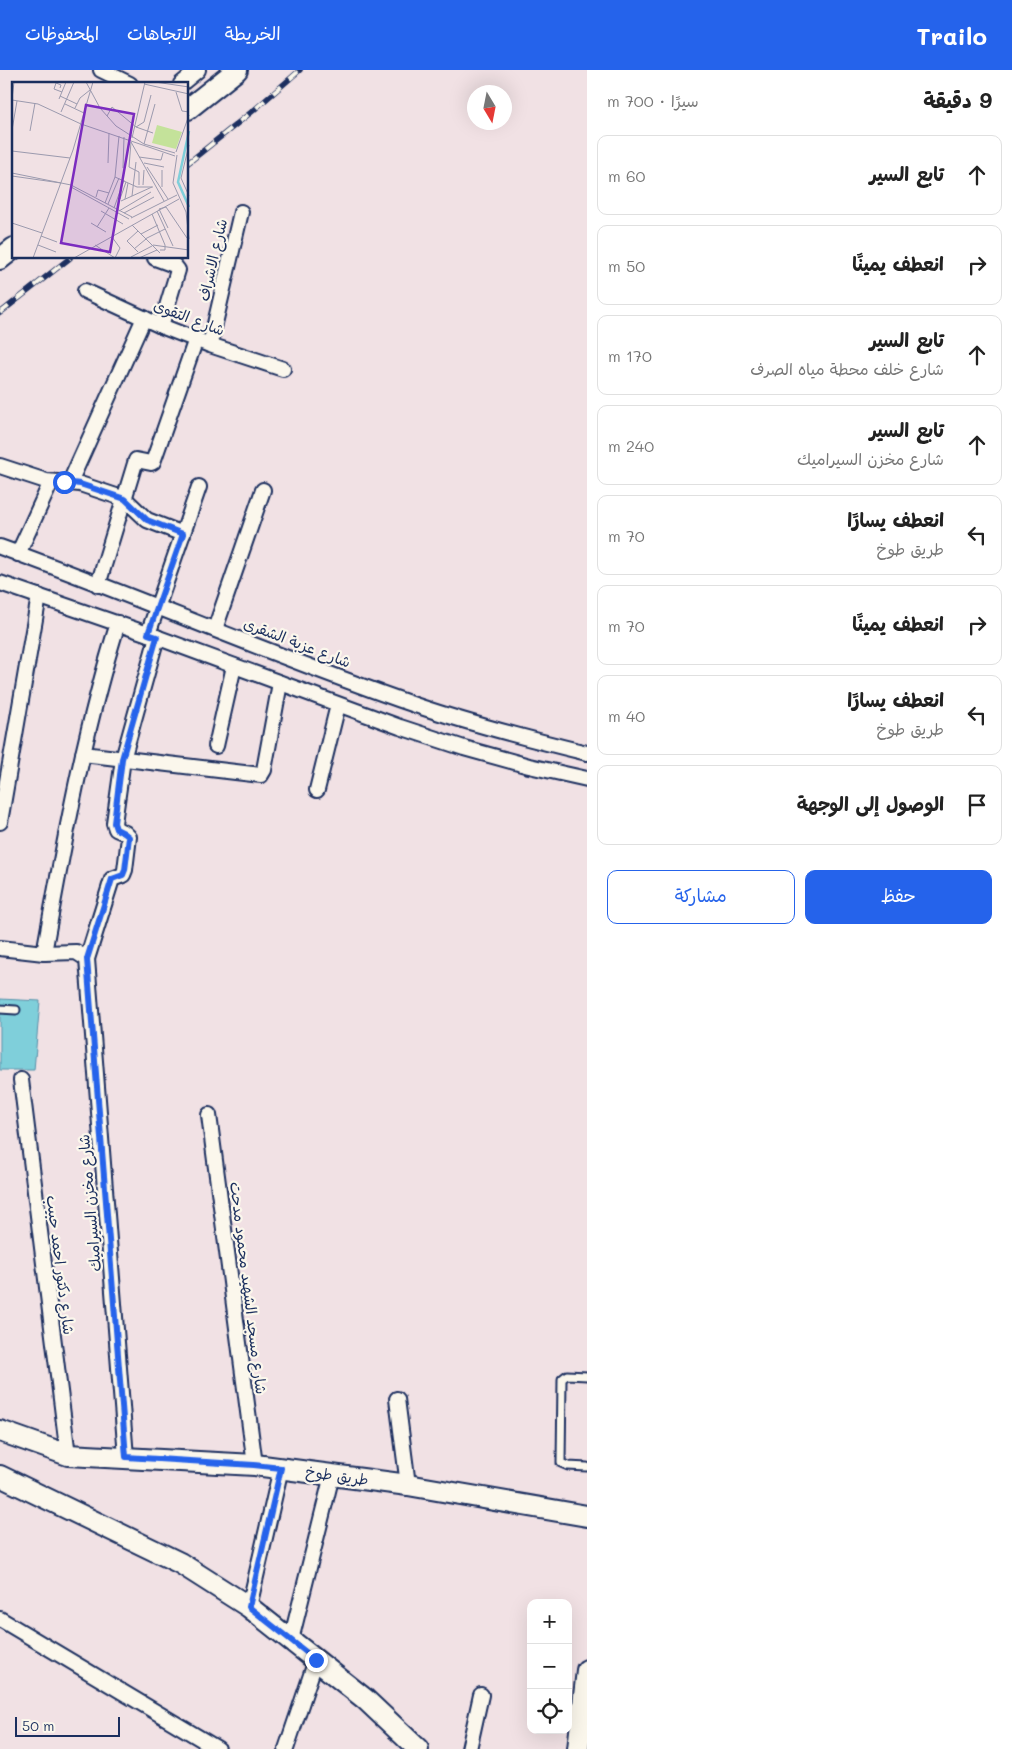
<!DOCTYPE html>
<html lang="ar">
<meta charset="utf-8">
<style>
:root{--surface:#fff;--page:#f2f2f2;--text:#222;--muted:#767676;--line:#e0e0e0;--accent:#2563eb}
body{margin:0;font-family:Mali,"Playpen Sans Arabic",sans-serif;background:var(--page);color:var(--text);direction:rtl}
.controls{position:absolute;right:15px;bottom:15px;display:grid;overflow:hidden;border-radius:10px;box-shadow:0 5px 20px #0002}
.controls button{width:45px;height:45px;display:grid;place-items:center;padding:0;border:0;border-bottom:1px solid var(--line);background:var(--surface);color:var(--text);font:25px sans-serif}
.compass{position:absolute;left:467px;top:15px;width:45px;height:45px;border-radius:50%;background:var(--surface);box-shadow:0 5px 20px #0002;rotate:170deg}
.scale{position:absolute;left:15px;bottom:12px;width:105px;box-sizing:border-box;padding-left:5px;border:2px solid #1b2f5e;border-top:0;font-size:14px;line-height:18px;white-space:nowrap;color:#1b2f5e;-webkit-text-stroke:4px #fbf7ec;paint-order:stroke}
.stop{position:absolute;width:15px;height:15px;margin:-11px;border:4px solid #2563eb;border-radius:50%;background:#fff}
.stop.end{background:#2563eb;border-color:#fff;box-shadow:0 1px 5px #0008}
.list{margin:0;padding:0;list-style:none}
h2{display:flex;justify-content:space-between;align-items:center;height:65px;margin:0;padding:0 20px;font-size:21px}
h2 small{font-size:16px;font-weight:400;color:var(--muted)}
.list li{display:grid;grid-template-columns:32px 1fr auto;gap:15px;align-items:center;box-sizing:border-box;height:80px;margin:0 10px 10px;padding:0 10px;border:1px solid var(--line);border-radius:10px}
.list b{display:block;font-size:19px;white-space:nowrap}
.list p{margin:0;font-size:16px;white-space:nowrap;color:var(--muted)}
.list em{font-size:16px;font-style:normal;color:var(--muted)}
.actions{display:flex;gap:10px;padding:15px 20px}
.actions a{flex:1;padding:11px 0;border:1px solid var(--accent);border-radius:10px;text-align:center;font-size:18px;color:var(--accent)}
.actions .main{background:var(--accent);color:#fff}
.icon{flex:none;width:28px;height:28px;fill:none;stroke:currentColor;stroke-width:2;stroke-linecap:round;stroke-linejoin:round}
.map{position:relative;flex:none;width:587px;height:1679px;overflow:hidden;direction:ltr}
header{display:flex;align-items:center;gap:30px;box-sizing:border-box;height:70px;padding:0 25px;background:var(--accent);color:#fff}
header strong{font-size:24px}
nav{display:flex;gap:28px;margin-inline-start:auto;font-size:18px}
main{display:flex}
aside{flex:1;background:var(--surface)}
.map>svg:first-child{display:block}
</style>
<header>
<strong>Trailo</strong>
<nav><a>الخريطة</a><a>الاتجاهات</a><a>المحفوظات</a></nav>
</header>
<main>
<aside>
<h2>9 دقيقة<small>سيرًا · 700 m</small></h2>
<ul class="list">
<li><svg class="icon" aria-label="ahead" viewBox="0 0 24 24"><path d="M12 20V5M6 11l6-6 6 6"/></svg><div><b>تابع السير</b></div><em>60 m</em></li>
<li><svg class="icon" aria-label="right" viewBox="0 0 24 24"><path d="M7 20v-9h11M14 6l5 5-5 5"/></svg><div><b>انعطف يمينًا</b></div><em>50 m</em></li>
<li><svg class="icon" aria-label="ahead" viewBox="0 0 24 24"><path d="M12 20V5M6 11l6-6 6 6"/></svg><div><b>تابع السير</b><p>شارع خلف محطة مياه الصرف</p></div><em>170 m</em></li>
<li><svg class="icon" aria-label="ahead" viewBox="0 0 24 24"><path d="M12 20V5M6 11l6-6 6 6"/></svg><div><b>تابع السير</b><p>شارع مخزن السيراميك</p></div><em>240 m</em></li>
<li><svg class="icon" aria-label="left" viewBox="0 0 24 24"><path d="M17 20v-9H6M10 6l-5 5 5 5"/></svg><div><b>انعطف يسارًا</b><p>طريق طوخ</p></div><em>70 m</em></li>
<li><svg class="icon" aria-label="right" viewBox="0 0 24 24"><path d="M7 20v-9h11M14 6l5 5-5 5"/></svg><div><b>انعطف يمينًا</b></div><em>70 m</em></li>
<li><svg class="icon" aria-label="left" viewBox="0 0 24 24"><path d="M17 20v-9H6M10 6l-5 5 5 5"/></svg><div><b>انعطف يسارًا</b><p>طريق طوخ</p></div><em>40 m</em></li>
<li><svg class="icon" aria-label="arrive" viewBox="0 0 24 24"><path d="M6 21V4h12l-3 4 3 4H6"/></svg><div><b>الوصول إلى الوجهة</b></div></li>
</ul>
<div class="actions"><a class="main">حفظ</a><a>مشاركة</a></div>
</aside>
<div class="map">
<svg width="587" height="1679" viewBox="0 0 587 1679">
<rect width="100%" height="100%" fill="#f1e1e4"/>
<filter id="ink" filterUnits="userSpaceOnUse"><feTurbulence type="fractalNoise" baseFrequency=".02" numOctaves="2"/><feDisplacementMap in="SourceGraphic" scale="10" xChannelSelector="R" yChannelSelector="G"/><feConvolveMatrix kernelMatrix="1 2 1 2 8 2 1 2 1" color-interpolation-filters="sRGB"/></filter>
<g filter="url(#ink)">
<path fill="#7fcfda" stroke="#578fa8" d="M0,929L40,931L34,1000H0Z"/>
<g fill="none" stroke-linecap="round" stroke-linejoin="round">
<defs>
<g id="lane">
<path d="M0,939L16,940"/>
<path d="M587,1306L567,1305L562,1309L561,1393L568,1396L587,1397"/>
</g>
<g id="street">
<path d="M101,0L130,14"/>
<path d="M181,14L198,0"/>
<path d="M155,188L174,195L178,200L161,256"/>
<path d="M85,221L161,256L210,275L283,299"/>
<path d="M210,275L241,142"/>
<path d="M0,396L46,411L80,414L125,429L147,450L183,464"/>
<path d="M70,412L144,248"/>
<path d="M0,477C139,527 275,587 415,635C471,654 529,669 587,683"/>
<path d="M18,484L51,412"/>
<path d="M0,513L148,564L400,657L464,678L529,696L587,709"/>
<path d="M98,515L136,390L151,393L153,392L196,269"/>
<path d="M215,559L263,420"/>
<path d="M148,564L199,417"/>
<path d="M216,676L234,596"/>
<path d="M83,684L261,705L264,700L280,613"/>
<path d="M317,720L338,635"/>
<path d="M0,752L39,526"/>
<path d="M0,878L44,883L76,882L87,889L126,1387"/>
<path d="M44,883C64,772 84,661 118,553"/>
<path d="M87,889L112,809L123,805L125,800L129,767L125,763L116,759L114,753L123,689L157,567"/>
<path d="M21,1010L68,1385"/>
<path d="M209,1045L255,1395"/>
<path d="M397,1329L408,1415"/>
<path d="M249,1537L281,1398"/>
<path d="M0,1549L218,1679"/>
<path d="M291,1570L332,1405"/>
<path d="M286,1679L316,1590"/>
<path d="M469,1679L481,1625"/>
</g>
<g id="secondary">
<path d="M188,39L237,0"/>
<path d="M0,189L14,178"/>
<path d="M0,1361L68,1385L255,1395L408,1415L587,1446"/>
<path d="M0,1406L180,1493L249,1537L365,1629L418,1679"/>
<path d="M578,1679L587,1600"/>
</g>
</defs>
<use href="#lane" stroke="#1b2f5e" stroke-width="11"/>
<use href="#street" stroke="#1b2f5e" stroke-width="18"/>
<use href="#secondary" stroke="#1b2f5e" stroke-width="24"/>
<use href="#lane" stroke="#fbf7ec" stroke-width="7"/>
<use href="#street" stroke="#fbf7ec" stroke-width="14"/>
<use href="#secondary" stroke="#fbf7ec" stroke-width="20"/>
<defs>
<g id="rail">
<path d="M188,93L254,40L300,0"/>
<path d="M0,243L70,188"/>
</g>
</defs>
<use href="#rail" stroke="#1b2f5e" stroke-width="5.5"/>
<use href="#rail" stroke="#fbf7ec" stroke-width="4" stroke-dasharray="11" stroke-linecap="butt"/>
</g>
</g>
<g fill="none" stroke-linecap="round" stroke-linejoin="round" filter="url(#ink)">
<path stroke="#2563eb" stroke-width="6" d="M64,412L80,414L125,429L147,450L183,464L148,564L157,567L122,689L114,753L116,759L124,763L129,767L125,800L123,805L112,809L87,889L126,1387L254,1395L281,1398L249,1537L316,1590"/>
</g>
<g text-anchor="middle" stroke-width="4.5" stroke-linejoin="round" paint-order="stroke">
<g font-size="15" fill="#1b2f5e" stroke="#fbf7ec">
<text transform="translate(213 190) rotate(-77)" y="5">شارع الاشراف</text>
<text transform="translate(189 248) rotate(21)" y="5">شارع التقوى</text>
<text transform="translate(297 573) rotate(21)" y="5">شارع عزبة الشقرى</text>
<text transform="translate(90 1133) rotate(-95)" y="5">شارع مخزن السيراميك</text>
<text transform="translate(60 1195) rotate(83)" y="5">شارع دكتور احمد حبيب</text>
<text transform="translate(248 1218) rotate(83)" y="5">شارع مسجد الشهيد محمود مدحت</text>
<text transform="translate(337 1406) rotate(8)" y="5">طريق طوخ</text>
</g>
</g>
<g transform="translate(12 12)">
<rect width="176" height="176" fill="#f1e1e4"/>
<path d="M145,43L170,50L164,67L140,61Z" fill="#c4e29a"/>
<path fill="none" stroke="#7fcfda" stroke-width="2.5" d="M177,49L166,100L177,125"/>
<path fill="none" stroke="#9b9aae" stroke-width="1" d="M74,0L88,26L104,44L132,62L163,71M143,0L177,5M132,2L177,12M48,6L49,3L44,1L42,7L50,10M164,10L170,29L177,30M48,14L65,22M0,17L2,0M47,17L54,0M0,18L26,22L69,42L163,74M53,22L72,31M63,26L68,16L78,8M49,30L62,0M95,34L100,25L124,45L141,51M124,45L132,40L139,13M0,48L5,19M18,49L23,21M107,54L103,95L125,105H141M120,56L133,0M119,60L152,119M119,60L117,85L127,90V103M132,62L143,22M177,63L169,96L177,114M0,69L58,76M164,70L177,33M165,73L161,101L174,130L177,157M127,75L149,78L151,71M96,81L97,51M132,81L152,85M135,85L156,117M111,86L112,55M150,88V105M0,91L59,103L120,135M0,94L49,101M131,103L132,88M59,105L117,137M120,114L124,80M84,115L86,108L97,111M108,117L114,100M113,117L116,101M109,119L140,105M93,121L103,95M96,122L107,96M102,126L112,98M89,129L111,142M107,129L139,110M145,129L161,164M112,131L142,115M140,132L153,163V168H148M119,136L165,113M0,141L30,151M79,141L94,150M120,143L148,171M85,145L97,126M156,146L147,127L154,125L175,156M129,152L146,143M29,154L45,160M100,155L108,166L103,176M133,157L153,147M26,163L44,170M83,163L103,176M141,163L177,168M122,167L134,157M126,170L115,159L126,149M119,175L140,164M21,176L61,68L81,0M62,176L167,117M127,176L145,168"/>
<path fill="#7b2cbf" fill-opacity="0.15" stroke="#7b2cbf" stroke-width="2.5" d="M74,23L122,32L98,170L49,161Z"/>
<rect width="176" height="176" fill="none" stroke="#1b2f5e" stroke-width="2.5"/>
</g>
</svg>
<div class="controls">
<button>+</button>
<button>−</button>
<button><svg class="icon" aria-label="locate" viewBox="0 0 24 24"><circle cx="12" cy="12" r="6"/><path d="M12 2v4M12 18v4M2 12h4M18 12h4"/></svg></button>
</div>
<svg class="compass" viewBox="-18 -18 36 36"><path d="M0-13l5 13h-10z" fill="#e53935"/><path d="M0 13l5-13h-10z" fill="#767676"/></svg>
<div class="scale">50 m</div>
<div class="stop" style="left:64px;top:412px"></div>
<div class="stop end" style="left:316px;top:1590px"></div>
</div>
</main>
